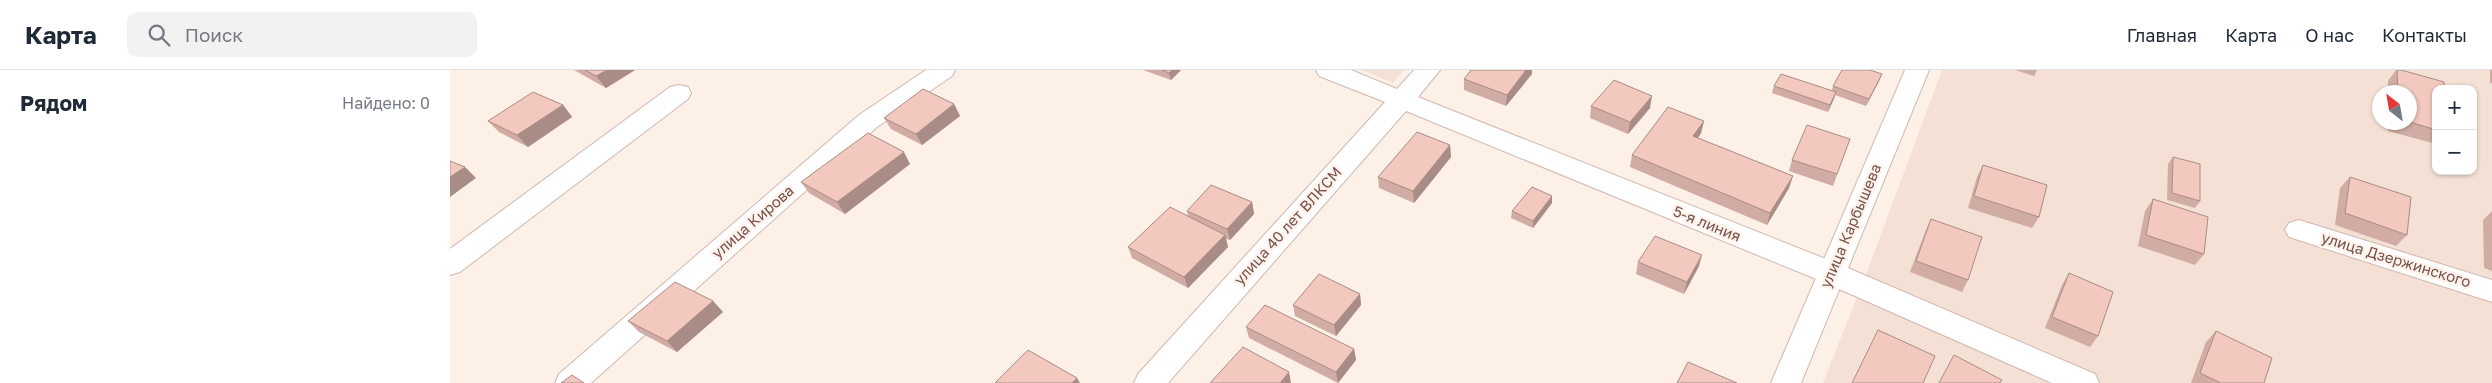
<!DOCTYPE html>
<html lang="ru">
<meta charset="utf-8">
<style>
:root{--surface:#fff;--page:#f2f2f3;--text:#1f2937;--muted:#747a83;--line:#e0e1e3}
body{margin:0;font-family:"Golos Text",sans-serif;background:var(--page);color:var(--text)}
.controls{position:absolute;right:15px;top:15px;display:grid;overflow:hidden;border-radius:10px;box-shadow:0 1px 4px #0004}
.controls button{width:45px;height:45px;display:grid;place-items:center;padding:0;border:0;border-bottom:1px solid var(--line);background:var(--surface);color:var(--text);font:25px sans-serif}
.compass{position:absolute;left:1922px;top:15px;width:45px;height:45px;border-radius:50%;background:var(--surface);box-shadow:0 1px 4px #0004;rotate:329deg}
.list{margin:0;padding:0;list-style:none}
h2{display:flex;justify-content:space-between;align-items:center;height:65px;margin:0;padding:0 20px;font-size:21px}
h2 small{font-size:16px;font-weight:400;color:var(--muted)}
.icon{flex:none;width:28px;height:28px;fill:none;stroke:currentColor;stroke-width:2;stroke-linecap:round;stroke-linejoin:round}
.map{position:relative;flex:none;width:2042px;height:313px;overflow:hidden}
header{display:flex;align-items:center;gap:30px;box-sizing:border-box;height:70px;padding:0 25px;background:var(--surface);border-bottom:1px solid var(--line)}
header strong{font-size:24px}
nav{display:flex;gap:28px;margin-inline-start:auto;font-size:18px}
.search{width:350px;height:45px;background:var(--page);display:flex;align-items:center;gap:12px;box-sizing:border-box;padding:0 18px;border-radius:10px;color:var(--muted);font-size:19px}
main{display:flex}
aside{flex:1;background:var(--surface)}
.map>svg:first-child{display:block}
</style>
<header>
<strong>Карта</strong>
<div class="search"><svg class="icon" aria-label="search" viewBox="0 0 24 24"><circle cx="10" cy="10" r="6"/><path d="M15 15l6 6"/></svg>Поиск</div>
<nav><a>Главная</a><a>Карта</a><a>О нас</a><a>Контакты</a></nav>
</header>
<main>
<aside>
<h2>Рядом<small>Найдено: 0</small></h2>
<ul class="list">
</ul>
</aside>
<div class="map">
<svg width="2042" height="313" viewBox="0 0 2042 313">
<rect width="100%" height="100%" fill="#fcf0e7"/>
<g fill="#f4e0d5" fill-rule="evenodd">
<path d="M913,0H954L943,13Z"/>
<path d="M1492,0H2042V313H1373L1417,202ZM1986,19H2023V101H1986ZM1930,22H1960V52H1930Z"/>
</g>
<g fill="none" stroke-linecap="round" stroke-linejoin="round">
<defs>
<g id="minor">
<path d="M476,0H505L502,6L427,57L141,313H105L109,304L409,45Z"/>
<path d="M866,0H901L947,19L964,0H990L968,27L1391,195L1645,304L1649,313H1602L1371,211L956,41L718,313H684L688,304L935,32L869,6Z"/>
<path d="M229,15L238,17L241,23L238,29L10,202L0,205V179L220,17Z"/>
<path d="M1849,150L2042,210V232L1839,167L1835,160L1839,153Z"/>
</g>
<path id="tertiary" d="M1455,0H1479L1351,313H1321Z"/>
</defs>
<use href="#minor" stroke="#d0b8af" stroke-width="2"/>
<use href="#tertiary" stroke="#d0b8af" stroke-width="2"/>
<use href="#minor" fill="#fff" fill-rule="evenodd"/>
<use href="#tertiary" fill="#fff" fill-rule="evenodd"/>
</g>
<g fill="#d0aca4">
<path d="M124,0H185L156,18Z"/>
<path d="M693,0H731L721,10Z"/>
<path d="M1021,0H1082V4L1056,36L1014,20V9Z"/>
<path d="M1565,0H1587L1584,6Z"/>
<path d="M1946,0H1951L1986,19V74L1938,61V52H1960V22H1938V11Z"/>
<rect x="2040" y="0" width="2" height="13"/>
<path d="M1432,4L1429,11L1416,36L1385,25L1378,42L1322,23L1324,16L1382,20L1383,16Z"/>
<path d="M504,34L510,46L472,75L441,59L434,48Z"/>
<path d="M113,35L122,47L78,77L49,62L38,51Z"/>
<path d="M1141,36L1200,38L1178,64L1140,48Z"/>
<path d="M1254,51L1251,63L1248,68L1339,118L1317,155L1180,97L1182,85Z"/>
<path d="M1400,69L1383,116L1339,101L1342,90Z"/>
<path d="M1000,75L1001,87L964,133L929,118L928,107Z"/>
<path d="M1723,87L1750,131L1745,138L1717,130L1718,94Z"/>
<path d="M460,94L395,144L359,123L351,112Z"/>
<path d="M1533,95L1589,147L1582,158L1518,138L1527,107Z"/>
<path d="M1900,107L1957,165L1946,176L1885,155L1890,118Z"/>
<path d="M1703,129L1754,184L1745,195L1688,176L1695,141Z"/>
<path d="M802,132L804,144L780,170L776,169L778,177L738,218L682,188L678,177L738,146L737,141Z"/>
<path d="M1102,133L1083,158L1061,148L1062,141Z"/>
<path d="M2042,141V201L2034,198L2033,150Z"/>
<path d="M1481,149L1518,210L1512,222L1460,202L1476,160Z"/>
<path d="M1188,192L1249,196L1234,224L1186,204Z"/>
<path d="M1619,203L1648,266L1640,277L1595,258L1612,215Z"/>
<path d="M910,224L911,235L886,266L845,246L843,235Z"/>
<path d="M263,231L273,242L227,282L189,262L178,251Z"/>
<path d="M796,257L904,279L906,290L888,313L799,268Z"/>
<path d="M1766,261L1814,313H1741L1756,272Z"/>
</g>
<g fill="#a98c86">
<path d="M157,0H185L156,18L146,6Z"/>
<path d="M722,0H731L721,10L719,3Z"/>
<path d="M1076,0H1082V4L1056,36L1057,25Z"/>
<path d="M1432,4L1429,11L1416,36L1419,29Z"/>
<path d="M1386,22L1384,29L1378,42L1380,35Z"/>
<path d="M1202,26L1200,38L1178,64L1180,52Z"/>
<path d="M504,34L510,46L472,75L466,64Z"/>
<path d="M113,35L122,47L78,77L67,65Z"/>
<path d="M1254,51L1251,63L1241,78L1243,66Z"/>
<path d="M1000,75L1001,87L964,133L963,121Z"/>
<path d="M454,82L460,94L395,144L387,132Z"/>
<path d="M15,97L26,108L0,127V107Z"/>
<path d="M1343,106L1339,118L1317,155L1320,143Z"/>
<path d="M1102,126V133L1083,158V151Z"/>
<path d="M802,132L804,144L780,170L777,159Z"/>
<path d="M775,165L778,177L738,218L734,207Z"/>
<path d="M1252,185L1249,196L1234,224L1237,212Z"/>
<path d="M910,224L911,235L886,266L884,255Z"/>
<path d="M263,231L273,242L227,282L217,271Z"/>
<path d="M904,279L906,290L888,313L886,302Z"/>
<path d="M839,302L841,313H830Z"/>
<path d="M627,308L630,313H622Z"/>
</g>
<g fill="#f2c8bf" stroke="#a98c86">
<path d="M135,0H157L146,6Z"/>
<path d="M712,0H722L719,3Z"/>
<path d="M1021,0H1076L1057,25L1014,9Z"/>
<path d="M1392,0H1420L1432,4L1419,29L1383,16Z"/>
<path d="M1947,0H1951L1994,12V19H1986V60L1960,52V22H1948Z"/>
<path d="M1331,4L1386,22L1380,35L1324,16Z"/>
<path d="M1164,10L1202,26L1180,52L1141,36Z"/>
<path d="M473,19L504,34L466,64L434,48Z"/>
<path d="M83,22L113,35L67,65L38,51Z"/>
<path d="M1218,37L1254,51L1243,66L1343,106L1320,143L1182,85Z"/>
<path d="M1357,55L1400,69L1387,104L1342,90Z"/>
<path d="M967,62L1000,75L963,121L928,107Z"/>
<path d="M418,63L454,82L387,132L351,112Z"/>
<path d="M1723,87L1750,94V131L1722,123Z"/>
<path d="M0,91L15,97L0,107Z"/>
<path d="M1533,95L1597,115L1589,147L1524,126Z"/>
<path d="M1900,107L1961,127L1957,165L1895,143Z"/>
<path d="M761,115L802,132L777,159L737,141Z"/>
<path d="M1082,117L1102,126L1083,151L1062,141Z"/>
<path d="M1703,129L1758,147L1754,184L1696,165Z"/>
<path d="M720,137L775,165L734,207L678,177Z"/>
<path d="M1481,149L1532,167L1518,210L1466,191Z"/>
<path d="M1205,166L1252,185L1237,212L1188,192Z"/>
<path d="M1619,203L1663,222L1648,266L1602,247Z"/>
<path d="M869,204L910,224L884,255L843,235Z"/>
<path d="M225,212L263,231L217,271L178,251Z"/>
<path d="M815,235L904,279L886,302L796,257Z"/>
<path d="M1428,260L1485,286L1473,313H1402Z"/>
<path d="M1766,261L1822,288L1814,313H1771L1750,303Z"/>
<path d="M793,277L839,302L830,313H760Z"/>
<path d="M578,280L627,308L622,313H545Z"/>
<path d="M1504,285L1552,310L1550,313H1489Z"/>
<path d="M1238,292L1287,313H1227Z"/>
<path d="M122,305L134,313H111Z"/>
</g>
<g text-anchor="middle" stroke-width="5" stroke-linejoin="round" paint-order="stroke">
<g font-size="15" fill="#76524b" stroke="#fff4ed">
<text transform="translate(303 152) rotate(-41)" y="5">улица Кирова</text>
<text transform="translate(1257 154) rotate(22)" y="5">5-я линия</text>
<text transform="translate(838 156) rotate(-48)" y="5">улица 40 лет ВЛКСМ</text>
<text transform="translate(1401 156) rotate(-67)" y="5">улица Карбышева</text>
<text transform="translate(1946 190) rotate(17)" y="5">улица Дзержинского</text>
</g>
</g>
</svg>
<div class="controls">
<button>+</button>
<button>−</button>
</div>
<svg class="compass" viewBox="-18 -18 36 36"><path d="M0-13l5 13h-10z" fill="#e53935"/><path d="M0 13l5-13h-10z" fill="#747a83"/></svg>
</div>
</main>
